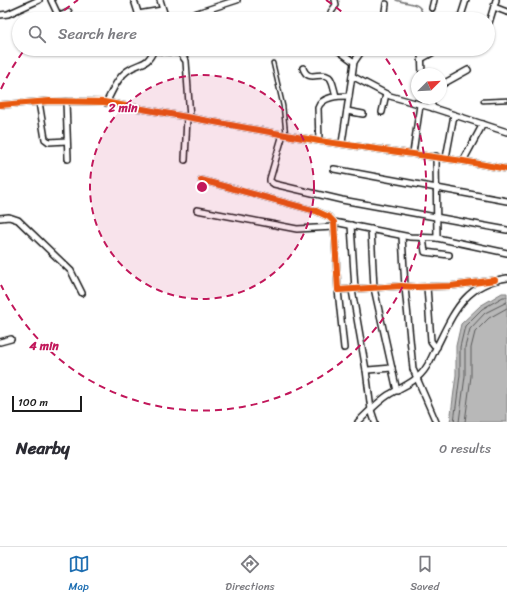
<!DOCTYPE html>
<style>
:root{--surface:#fff;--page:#f7f7f7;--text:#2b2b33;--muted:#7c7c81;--line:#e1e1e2;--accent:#1f6fb2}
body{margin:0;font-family:Sriracha,sans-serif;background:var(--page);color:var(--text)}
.compass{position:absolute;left:411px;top:68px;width:36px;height:36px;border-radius:50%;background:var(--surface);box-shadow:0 1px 3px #0004;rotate:66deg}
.scale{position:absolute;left:12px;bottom:10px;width:70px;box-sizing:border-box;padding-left:4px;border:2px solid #1c1c1c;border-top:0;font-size:11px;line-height:14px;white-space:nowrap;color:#1c1c1c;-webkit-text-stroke:3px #fff;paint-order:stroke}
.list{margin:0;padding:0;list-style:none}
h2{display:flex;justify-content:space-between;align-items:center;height:52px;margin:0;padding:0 16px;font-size:17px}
h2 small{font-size:13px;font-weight:400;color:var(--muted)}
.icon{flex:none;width:22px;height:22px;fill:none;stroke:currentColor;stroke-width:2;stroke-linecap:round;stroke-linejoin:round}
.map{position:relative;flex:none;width:507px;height:422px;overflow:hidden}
.search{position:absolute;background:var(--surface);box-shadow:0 1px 3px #0004;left:12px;right:12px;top:12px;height:44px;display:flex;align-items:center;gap:10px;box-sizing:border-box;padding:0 14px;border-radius:22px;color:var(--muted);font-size:15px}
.sheet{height:124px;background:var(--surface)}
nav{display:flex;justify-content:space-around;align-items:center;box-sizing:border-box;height:56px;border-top:1px solid var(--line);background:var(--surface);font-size:11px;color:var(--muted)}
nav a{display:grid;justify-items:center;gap:2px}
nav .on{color:var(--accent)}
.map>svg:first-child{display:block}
</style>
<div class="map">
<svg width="507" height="422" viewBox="0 0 507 422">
<rect width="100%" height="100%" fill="#fff"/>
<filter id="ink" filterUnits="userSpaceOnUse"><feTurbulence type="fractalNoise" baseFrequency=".025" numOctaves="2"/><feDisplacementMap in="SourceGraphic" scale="8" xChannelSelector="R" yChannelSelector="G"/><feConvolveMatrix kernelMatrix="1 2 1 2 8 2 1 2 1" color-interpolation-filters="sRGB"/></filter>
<g filter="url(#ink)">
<path fill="#b8b8b8" stroke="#7a7a7a" d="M502,293H507V422H450L456,375V346L461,324L480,306Z"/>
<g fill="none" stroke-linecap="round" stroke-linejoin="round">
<g stroke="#5a5a5a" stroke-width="1">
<path d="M454,422L460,375V347L465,326L482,309L503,297H507"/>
<path d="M459,422L465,376V347L470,329L485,313L507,302"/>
<path d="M465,422L471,376V348L475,332L489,318L507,308"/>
</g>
<g stroke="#7a7a7a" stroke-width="1.5">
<path d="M396,0C405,4 427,1 421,19"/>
<path d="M473,49L480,51"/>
</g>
<defs>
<g id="lane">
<path d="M273,63L283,106L286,135"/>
<path d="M483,101L507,100"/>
</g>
<g id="street">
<path d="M51,0L59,17"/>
<path d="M134,0L140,19"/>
<path d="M160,0L166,19"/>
<path d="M494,7L507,12"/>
<path d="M432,8L434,0"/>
<path d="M138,14L162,10"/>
<path d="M0,15L8,14L39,0"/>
<path d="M53,19L69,12"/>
<path d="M179,19L237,0"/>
<path d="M332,19L331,12L336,5L335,0"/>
<path d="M384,19L386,4"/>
<path d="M460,19L466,0"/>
<path d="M488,26L496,0"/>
<path d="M154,49V50L180,53L186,61L190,118"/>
<path d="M333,49L339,51L354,62"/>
<path d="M421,49L422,74"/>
<path d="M421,59L439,49"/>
<path d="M303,68C308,83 320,71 329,77C333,80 334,90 336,96"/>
<path d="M352,76L354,62L363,49"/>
<path d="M441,85L468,70"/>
<path d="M429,98L433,108"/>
<path d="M66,101L68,159"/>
<path d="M39,102L45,139L49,142L67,141"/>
<path d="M106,103C112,92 117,78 127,71C140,61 146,68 154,50"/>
<path d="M0,105L50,101L104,102L319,141L463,161L507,169"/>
<path d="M347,111L363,114"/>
<path d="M382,112L386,94"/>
<path d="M283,134L270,179V181L274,184L342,200L507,230"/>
<path d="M319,141L318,108C322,96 339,96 349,96"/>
<path d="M342,143L352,76L390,96L433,108L507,132"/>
<path d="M413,153L420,105"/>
<path d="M446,158L454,115"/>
<path d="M185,160L187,117"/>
<path d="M463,161L483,124"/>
<path d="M334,169L507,201"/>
<path d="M201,180L316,211L329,217L334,222L338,290L401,286L416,287L451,286L495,280"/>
<path d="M197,210L297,229L334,227"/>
<path d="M0,218L9,217L18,220L71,271L82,293"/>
<path d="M334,222L410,237L437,238L436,156"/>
<path d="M351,225L355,289"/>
<path d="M371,229L374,288L397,391"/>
<path d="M402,236L405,287L413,369L436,422"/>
<path d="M423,238L425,252L449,255"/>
<path d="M437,238L507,253"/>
<path d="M427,287L431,341L434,345L437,347"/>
<path d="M338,290L344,348"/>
<path d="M352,290L366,370H368L392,368"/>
<path d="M0,342L11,339"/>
<path d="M366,370L371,410L375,422"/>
<path d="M358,422C366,414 381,399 390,394C401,387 412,384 421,374C428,367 431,359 435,350C453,315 463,284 507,278"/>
</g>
</defs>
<use href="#lane" stroke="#1c1c1c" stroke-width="5.5"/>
<use href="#street" stroke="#1c1c1c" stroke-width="8"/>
<use href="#lane" stroke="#fff" stroke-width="2.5"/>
<use href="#street" stroke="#fff" stroke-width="5"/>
<defs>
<g id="cycleway">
<path d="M0,105L50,101L104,102L319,141L463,161L507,169"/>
<path d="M201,180L316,211L329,217L334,222L338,290L401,286L416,287L451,286L495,280"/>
</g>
</defs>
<use href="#cycleway" stroke="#fff" stroke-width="8"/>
<use href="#cycleway" stroke="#e8590c" stroke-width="6"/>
</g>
</g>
<circle cx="202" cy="187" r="112" fill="#c2185b" fill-opacity=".12"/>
<g fill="none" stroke="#c2185b" stroke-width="2" stroke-dasharray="7 5">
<circle cx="202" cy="187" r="112"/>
<path d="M1 89A224 224 0 0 1 25 49M55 18A224 224 0 0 1 78 0M326 0A224 224 0 0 1 349 18M379 49A224 224 0 1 1 1 285"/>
</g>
<circle cx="202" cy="187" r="6" fill="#c2185b" stroke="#fff" stroke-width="2"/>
<g font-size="12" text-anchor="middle" font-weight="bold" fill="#c2185b" stroke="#fff" stroke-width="3.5" stroke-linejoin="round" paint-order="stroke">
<text x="123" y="112">2 min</text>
<text x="44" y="350">4 min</text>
</g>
</svg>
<svg class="compass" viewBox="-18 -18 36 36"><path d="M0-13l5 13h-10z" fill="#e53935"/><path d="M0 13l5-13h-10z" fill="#7c7c81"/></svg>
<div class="scale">100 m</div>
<div class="search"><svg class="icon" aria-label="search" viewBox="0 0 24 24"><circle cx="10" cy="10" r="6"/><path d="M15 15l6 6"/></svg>Search here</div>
</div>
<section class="sheet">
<h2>Nearby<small>0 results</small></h2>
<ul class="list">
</ul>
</section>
<nav>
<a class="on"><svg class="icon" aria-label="map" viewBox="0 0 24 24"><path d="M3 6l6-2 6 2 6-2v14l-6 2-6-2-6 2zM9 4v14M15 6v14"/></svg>Map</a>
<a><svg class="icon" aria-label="directions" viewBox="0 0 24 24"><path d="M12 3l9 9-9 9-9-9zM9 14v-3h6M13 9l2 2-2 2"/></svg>Directions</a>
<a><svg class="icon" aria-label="saved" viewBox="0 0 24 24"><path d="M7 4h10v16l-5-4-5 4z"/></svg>Saved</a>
</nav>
